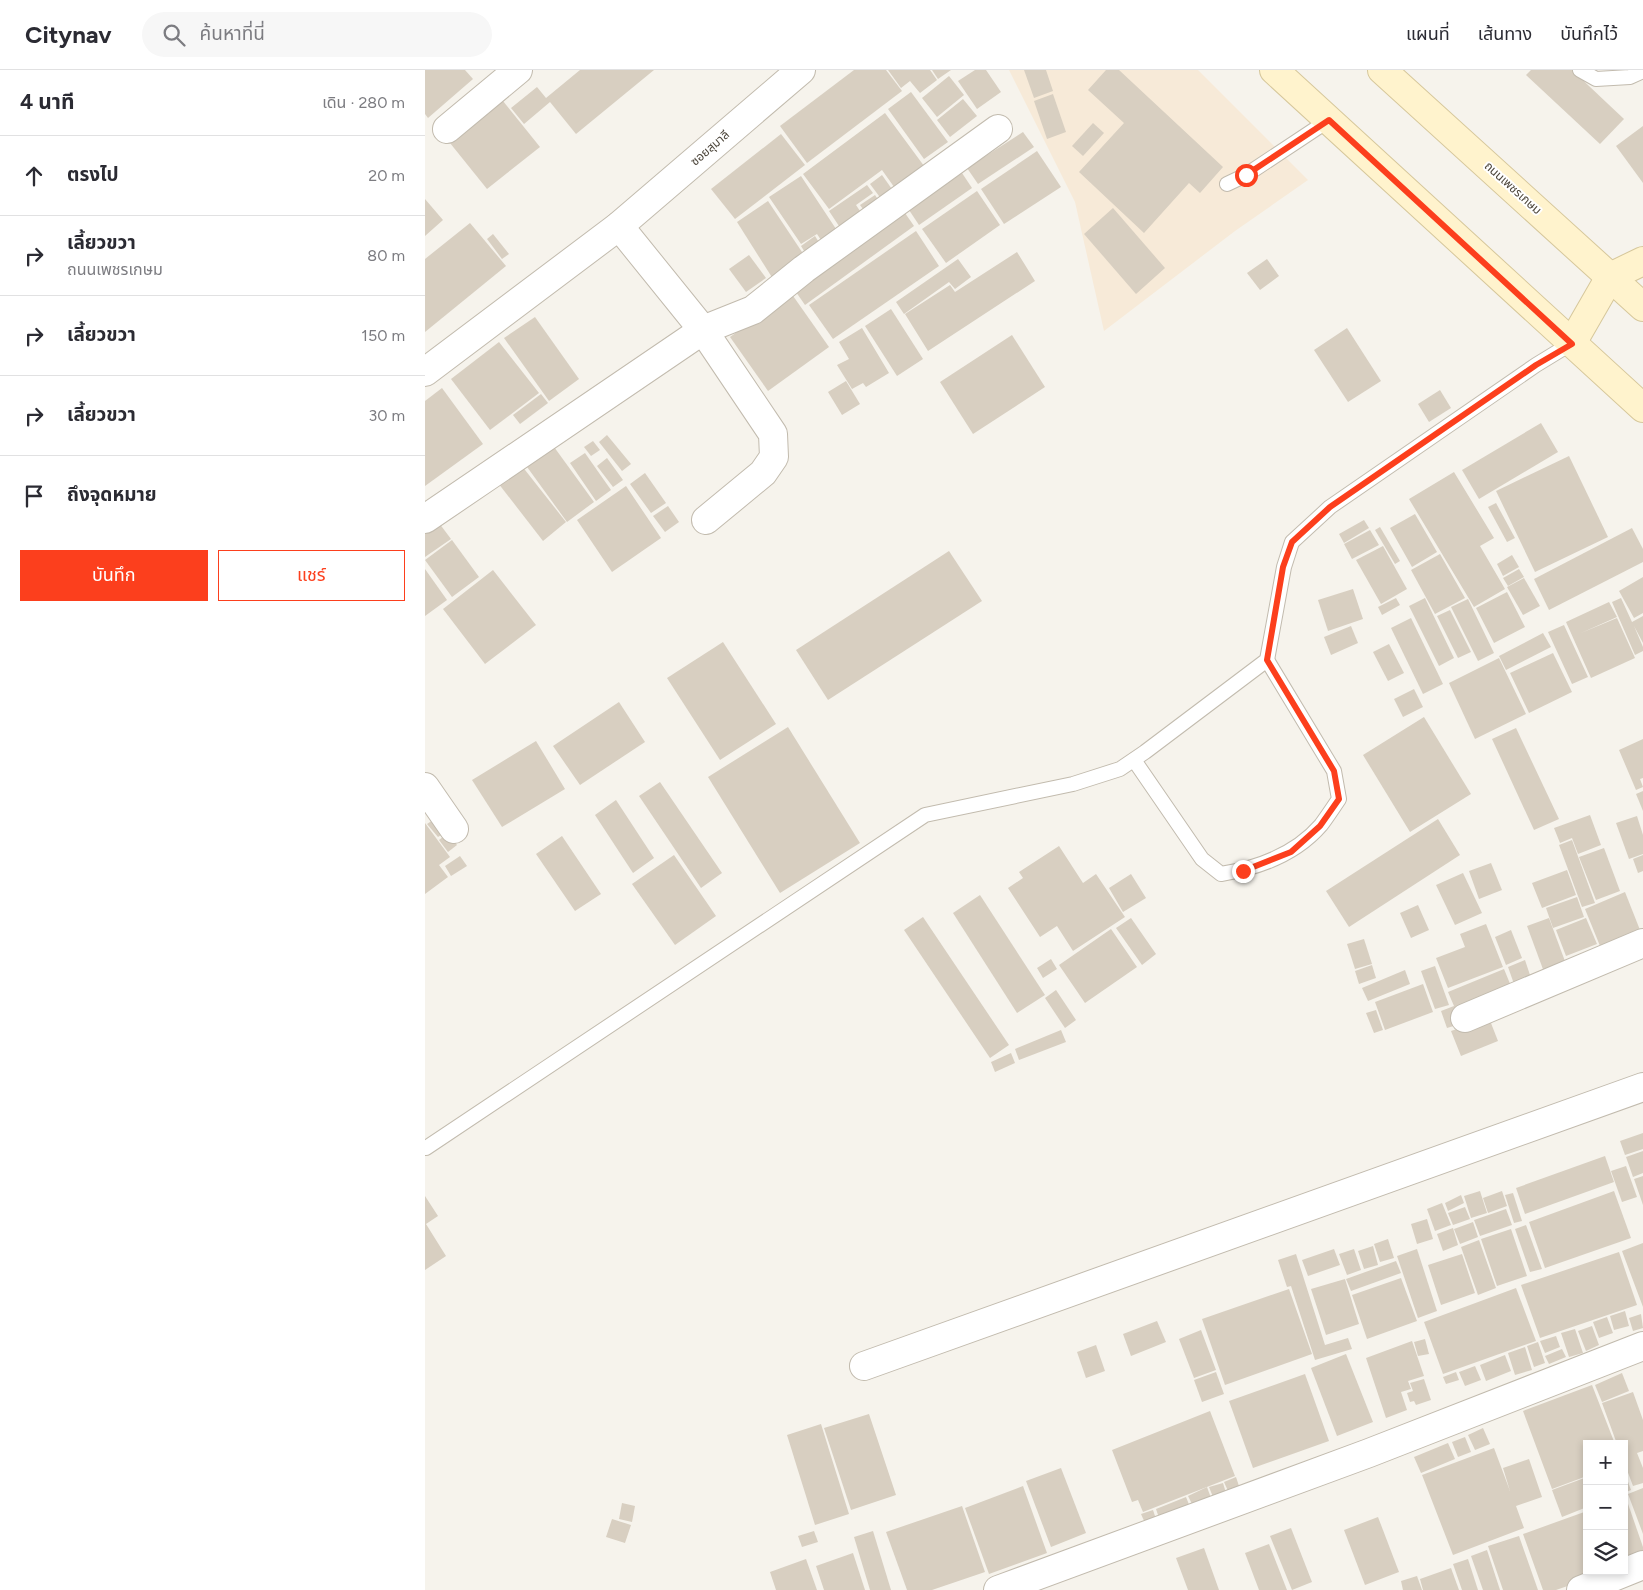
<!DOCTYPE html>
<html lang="th">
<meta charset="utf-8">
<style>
:root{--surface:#fff;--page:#f7f7f7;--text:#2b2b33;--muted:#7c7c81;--line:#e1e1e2;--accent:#fc3f1d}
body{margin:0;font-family:Figtree,"Noto Sans Thai",sans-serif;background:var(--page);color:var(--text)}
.controls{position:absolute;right:15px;bottom:15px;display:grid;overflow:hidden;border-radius:0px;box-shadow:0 2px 8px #0003}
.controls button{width:45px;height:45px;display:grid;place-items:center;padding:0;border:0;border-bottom:1px solid var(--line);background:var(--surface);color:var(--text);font:25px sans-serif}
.stop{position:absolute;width:15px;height:15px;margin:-11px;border:4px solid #fc3f1d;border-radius:50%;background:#fff}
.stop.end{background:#fc3f1d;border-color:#fff;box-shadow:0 1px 5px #0008}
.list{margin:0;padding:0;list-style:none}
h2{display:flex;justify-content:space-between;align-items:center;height:65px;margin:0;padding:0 20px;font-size:21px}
h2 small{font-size:16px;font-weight:400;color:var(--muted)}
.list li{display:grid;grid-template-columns:32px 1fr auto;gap:15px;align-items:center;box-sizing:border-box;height:80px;padding:0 20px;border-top:1px solid var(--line)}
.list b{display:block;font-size:19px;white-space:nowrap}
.list p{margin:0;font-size:16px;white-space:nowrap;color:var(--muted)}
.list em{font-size:16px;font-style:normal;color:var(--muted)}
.actions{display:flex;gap:10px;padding:15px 20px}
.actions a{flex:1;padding:11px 0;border:1px solid var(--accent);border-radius:0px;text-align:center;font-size:18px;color:var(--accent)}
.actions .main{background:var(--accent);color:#fff}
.icon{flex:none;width:28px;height:28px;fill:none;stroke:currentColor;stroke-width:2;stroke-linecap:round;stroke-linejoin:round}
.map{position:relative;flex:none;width:1218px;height:1520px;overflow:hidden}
header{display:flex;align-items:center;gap:30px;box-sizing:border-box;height:70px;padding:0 25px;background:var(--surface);border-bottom:1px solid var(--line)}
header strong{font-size:24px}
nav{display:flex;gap:28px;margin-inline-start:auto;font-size:18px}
.search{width:350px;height:45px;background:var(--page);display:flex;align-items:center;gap:12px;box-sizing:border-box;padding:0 18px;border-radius:28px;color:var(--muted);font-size:19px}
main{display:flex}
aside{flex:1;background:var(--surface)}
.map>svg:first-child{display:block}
</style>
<header>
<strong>Citynav</strong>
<div class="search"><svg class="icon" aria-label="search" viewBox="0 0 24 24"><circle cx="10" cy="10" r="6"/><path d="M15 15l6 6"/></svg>ค้นหาที่นี่</div>
<nav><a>แผนที่</a><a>เส้นทาง</a><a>บันทึกไว้</a></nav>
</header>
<main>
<aside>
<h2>4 นาที<small>เดิน · 280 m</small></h2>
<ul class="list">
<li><svg class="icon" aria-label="ahead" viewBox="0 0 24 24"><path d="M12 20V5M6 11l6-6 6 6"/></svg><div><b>ตรงไป</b></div><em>20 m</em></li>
<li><svg class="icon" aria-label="right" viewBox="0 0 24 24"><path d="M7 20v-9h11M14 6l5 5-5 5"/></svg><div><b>เลี้ยวขวา</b><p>ถนนเพชรเกษม</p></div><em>80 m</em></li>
<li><svg class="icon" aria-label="right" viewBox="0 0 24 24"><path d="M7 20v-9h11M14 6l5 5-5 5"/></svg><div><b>เลี้ยวขวา</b></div><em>150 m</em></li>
<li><svg class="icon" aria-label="right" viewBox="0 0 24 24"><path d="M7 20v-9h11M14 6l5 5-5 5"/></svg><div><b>เลี้ยวขวา</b></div><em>30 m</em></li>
<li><svg class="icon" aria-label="arrive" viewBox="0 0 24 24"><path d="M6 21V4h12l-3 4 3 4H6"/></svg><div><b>ถึงจุดหมาย</b></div></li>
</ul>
<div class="actions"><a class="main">บันทึก</a><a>แชร์</a></div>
</aside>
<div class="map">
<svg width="1218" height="1520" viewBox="0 0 1218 1520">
<rect width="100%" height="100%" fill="#f6f3ec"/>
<path fill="#f7ead8" d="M584,0H773L883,110L810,161L679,261L650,132Z"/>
<g fill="#d8cfc1">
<path d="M0,0H40L48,9L3,48L0,44Z"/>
<path d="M155,0H229L151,64L125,32L99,54L86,38L112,17L121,28Z"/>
<path d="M429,0H461L477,21L382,93L355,56Z"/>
<path d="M463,0H505L512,10L495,23L485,11L476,18Z"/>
<path d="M507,0H526L513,9Z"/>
<path d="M550,0H561L576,22L552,39L533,11Z"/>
<path d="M599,0H621L628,21L609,28Z"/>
<path d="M681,0H694L798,97L775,123L764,113L719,163L654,102L699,53L663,20Z"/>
<path d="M1106,0H1147L1199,49L1175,74L1101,5Z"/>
<path d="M524,6L539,25L512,47L497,28Z"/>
<path d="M486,22L523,72L499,89L463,39Z"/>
<path d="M628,24L641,62L622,69L609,31Z"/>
<path d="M538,29L552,46L525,67L512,50Z"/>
<path d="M78,31L115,77L62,119L25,73Z"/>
<path d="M460,43L502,100L472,121L457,100L404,139L378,104Z"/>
<path d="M668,53L679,63L658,86L647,76Z"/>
<path d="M1218,56V113L1191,76Z"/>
<path d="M598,62L609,77L553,114L542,98Z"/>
<path d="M356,64L380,95L310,149L286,119Z"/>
<path d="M612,81L636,117L579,154L556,119Z"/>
<path d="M537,103L547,118L494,155L484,140Z"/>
<path d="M457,105L469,122L457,130L445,114Z"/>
<path d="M376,106L413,162L398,173L392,164L376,174L344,127Z"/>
<path d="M442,115L448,123L431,135L437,144L416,159L404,141Z"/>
<path d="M552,121L575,155L521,193L497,159Z"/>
<path d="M450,125L454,131L440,142L435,135Z"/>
<path d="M0,129L18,150L0,166Z"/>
<path d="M343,131L381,188L348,209L312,152Z"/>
<path d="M688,138L740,198L711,224L659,164Z"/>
<path d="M480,143L489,156L380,235L371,222Z"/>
<path d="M45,153L81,196L0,262V189Z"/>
<path d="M491,161L514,196L408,269L384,235Z"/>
<path d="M68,164L84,184L77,189L62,169Z"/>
<path d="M390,166L395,174L381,184L376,176Z"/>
<path d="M592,182L610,211L503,281L480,244L525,215L530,222Z"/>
<path d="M324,185L341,208L321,222L304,199Z"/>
<path d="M533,189L546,207L530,219L524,212L479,244L471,232Z"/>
<path d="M842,189L854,206L835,220L822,203Z"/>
<path d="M366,223L404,277L343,321L305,267Z"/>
<path d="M466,239L498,289L472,306L440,256Z"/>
<path d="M110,247L154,309L124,331L79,268Z"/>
<path d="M437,258L464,303L441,317L438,313L427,319L412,295L424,289L414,272Z"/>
<path d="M922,258L956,311L923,332L889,280Z"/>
<path d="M587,265L620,317L548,364L515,312Z"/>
<path d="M74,272L114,323L65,360L26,309Z"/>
<path d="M421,311L435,334L417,345L403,322Z"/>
<path d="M17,318L58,374L0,416V331Z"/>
<path d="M1015,320L1026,338L1004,352L993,334Z"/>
<path d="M116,324L123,333L95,354L88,345Z"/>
<path d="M1116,353L1133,382L1054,429L1037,400Z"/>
<path d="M182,365L206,394L197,401L174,372Z"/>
<path d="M124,370L169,432L142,452L97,390Z"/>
<path d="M168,371L175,380L166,386L159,377Z"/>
<path d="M160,383L186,420L171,431L145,393Z"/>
<path d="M1144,386L1183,467L1110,502L1071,421Z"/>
<path d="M182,388L198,410L188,417L172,396Z"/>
<path d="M93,391L141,452L118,471L70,409Z"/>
<path d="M1029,402L1069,468L1055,476L1080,519L1049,537L984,429Z"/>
<path d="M220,403L241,433L226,443L205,414Z"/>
<path d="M201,416L236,468L187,502L152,450Z"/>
<path d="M1071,433L1090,468L1082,472L1063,437Z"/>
<path d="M243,436L254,452L240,462L228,446Z"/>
<path d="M990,444L1012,482L987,497L965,458Z"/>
<path d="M11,449L26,469L0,487V457Z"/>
<path d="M939,450L944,458L919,473L914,464Z"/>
<path d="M955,457L975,491L970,494L950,460Z"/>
<path d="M1207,458L1218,479V492L1124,540L1109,509Z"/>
<path d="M945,460L954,475L927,489L919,474Z"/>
<path d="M27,470L54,507L27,527L0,490Z"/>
<path d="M958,476L982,519L956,534L931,490Z"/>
<path d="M524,481L557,531L403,630L371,580Z"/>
<path d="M1015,484L1040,528L1010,544L986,500Z"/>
<path d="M1087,485L1094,497L1078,506L1072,494Z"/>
<path d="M0,499L22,530L0,546Z"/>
<path d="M1094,499L1099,507L1083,516L1078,508Z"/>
<path d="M68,500L111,555L60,594L18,539Z"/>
<path d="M1218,507V543L1209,548L1194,521Z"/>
<path d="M1099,508L1115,536L1098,545L1082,517Z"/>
<path d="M928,519L938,549L903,561L893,530Z"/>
<path d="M1082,522L1100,557L1069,573L1051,538Z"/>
<path d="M971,528L975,535L957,545L953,537Z"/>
<path d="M1000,528L1029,588L1014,596L984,536Z"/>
<path d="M1196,528L1207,552L1218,546V573L1209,556L1218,577V581L1210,585L1187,532Z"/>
<path d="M1043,529L1069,583L1053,591L1026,537Z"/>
<path d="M1184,532L1192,547L1156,563L1192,548L1210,588L1166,608L1141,552Z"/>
<path d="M1025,540L1046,582L1033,588L1012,546Z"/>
<path d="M986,548L1018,614L998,624L966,558Z"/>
<path d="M1139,555L1163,607L1147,614L1123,562Z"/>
<path d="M926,556L933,573L906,585L899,567Z"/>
<path d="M1118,563L1126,577L1081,600L1074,586Z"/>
<path d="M298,572L351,654L295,690L242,608Z"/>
<path d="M964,574L979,603L963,611L948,582Z"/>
<path d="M1128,583L1147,622L1104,643L1085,603Z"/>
<path d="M1074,588L1101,644L1050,669L1024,613Z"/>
<path d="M989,619L998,637L978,647L969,629Z"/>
<path d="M194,632L220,672L155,715L128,676Z"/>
<path d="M999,647L1046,724L985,762L938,685Z"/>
<path d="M363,657L435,773L355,823L283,707Z"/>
<path d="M1091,658L1134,749L1109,760L1067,669Z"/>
<path d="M1218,669V708L1215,709L1218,717L1211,720L1194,680Z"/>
<path d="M111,671L140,719L77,757L47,710Z"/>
<path d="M235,712L297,803L276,818L214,726Z"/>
<path d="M1218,721V741L1211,724Z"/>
<path d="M191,730L229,788L208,803L170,745Z"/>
<path d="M1165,745L1176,775L1153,784L1147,768L1135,773L1129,758Z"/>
<path d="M1212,746L1218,765V784L1204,789L1191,753Z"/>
<path d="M11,748L21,762L13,767L2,754Z"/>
<path d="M1013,749L1035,785L924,857L901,821Z"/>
<path d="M0,753L25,787L14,795L23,807L0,824Z"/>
<path d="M23,763L32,775L23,782L14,770Z"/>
<path d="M137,766L176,824L150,841L111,784Z"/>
<path d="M1147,770L1170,833L1157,837L1134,775Z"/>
<path d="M634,776L658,813L671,804L700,847L648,881L632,856L615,867L583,818L598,808L594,802Z"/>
<path d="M1179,778L1195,821L1171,830L1154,787Z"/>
<path d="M249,785L291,846L250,875L207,814Z"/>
<path d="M1218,785V801L1213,803L1208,789Z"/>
<path d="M35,786L42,796L26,806L20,796Z"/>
<path d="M1066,793L1077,820L1054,829L1044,801Z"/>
<path d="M1142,800L1151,825L1117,838L1107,813Z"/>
<path d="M1038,803L1057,843L1030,855L1011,815Z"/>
<path d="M706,804L721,828L698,842L684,818Z"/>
<path d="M1200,822L1215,860L1175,876L1160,839Z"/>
<path d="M555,825L620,925L592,943L528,843Z"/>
<path d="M1152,827L1159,847L1128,858L1121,838Z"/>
<path d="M993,835L1004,860L986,868L975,843Z"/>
<path d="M498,847L584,975L565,988L479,860Z"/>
<path d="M706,848L731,884L717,895L691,858Z"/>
<path d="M1124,848L1141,894L1119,902L1102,856Z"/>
<path d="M1161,848L1172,874L1141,886L1131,860Z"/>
<path d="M1061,854L1078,897L1023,918L1011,888L1040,877L1035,864Z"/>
<path d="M686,859L712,897L660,933L634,895Z"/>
<path d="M1086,860L1097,888L1081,895L1070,867Z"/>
<path d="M939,869L947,894L930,899L922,874Z"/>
<path d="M626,889L632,899L618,908L612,898Z"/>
<path d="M1100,890L1106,908L1089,914L1083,897Z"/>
<path d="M947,895L951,908L934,914L930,901Z"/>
<path d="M1010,896L1024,935L1010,939L996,901Z"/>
<path d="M1079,899L1088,921L1035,954L1022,958L1016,941L1029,936L1023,922Z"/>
<path d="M980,900L985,914L943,931L937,918Z"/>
<path d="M998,914L1008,942L960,960L950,932Z"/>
<path d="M631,920L651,950L640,958L620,928Z"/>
<path d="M951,940L958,960L949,963L941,943Z"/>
<path d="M1064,948L1073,971L1036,986L1026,961Z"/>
<path d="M636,960L641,972L594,990L590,979Z"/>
<path d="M586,983L590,993L570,1002L566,992Z"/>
<path d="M1218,1063V1079L1200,1085L1195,1071Z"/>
<path d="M1218,1081V1103L1208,1107L1201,1087Z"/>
<path d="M1180,1086L1189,1112L1100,1144L1091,1118Z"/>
<path d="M1201,1096L1212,1127L1197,1132L1186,1101Z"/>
<path d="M1218,1106V1135L1209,1109Z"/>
<path d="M1055,1121L1062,1143L1046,1148L1039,1126Z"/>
<path d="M1077,1121L1082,1136L1063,1143L1058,1128Z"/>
<path d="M1189,1121L1206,1168L1120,1198L1104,1152Z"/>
<path d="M1088,1123L1097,1151L1089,1153L1080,1125Z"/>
<path d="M1036,1125L1039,1133L1023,1141L1020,1133Z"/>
<path d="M0,1126L13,1146L1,1154L21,1186L0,1200Z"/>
<path d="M1017,1133L1026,1155L1010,1161L1002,1139Z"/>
<path d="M1040,1137L1045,1149L1028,1155L1023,1143Z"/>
<path d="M1081,1139L1087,1155L1055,1166L1049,1150Z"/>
<path d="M1002,1149L1008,1169L992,1174L986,1154Z"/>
<path d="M1048,1152L1053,1167L1035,1174L1029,1159Z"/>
<path d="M1101,1155L1117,1199L1105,1202L1090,1159Z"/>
<path d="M1028,1158L1033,1175L1018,1181L1012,1164Z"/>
<path d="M1086,1159L1102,1206L1072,1216L1056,1169Z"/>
<path d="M963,1169L969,1188L955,1192L949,1174Z"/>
<path d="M1054,1170L1071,1218L1053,1225L1036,1177Z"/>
<path d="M1218,1173V1237L1197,1181Z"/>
<path d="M948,1176L953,1195L939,1199L933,1181Z"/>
<path d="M909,1179L915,1195L883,1206L877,1190Z"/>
<path d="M929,1179L936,1200L922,1205L914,1184Z"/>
<path d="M992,1179L1012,1241L993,1248L972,1186Z"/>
<path d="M1194,1182L1212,1235L1115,1268L1096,1215Z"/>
<path d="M871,1184L900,1275L923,1268L927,1279L890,1290L866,1216L862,1217L853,1190Z"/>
<path d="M1037,1184L1050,1223L1016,1235L1003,1195Z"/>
<path d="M971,1191L976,1203L926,1221L921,1209Z"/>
<path d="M976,1208L992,1251L942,1269L927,1225Z"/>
<path d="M920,1209L934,1254L901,1265L886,1219Z"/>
<path d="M1091,1218L1111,1271L1018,1304L999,1252Z"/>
<path d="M864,1219L887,1284L800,1315L777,1249Z"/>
<path d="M1200,1241L1204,1256L1189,1260L1185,1246Z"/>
<path d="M1216,1244L1218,1258L1208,1261L1204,1248Z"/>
<path d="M1182,1247L1188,1263L1174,1268L1168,1252Z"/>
<path d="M732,1251L741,1272L706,1286L698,1264Z"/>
<path d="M1167,1256L1174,1275L1161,1281L1153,1261Z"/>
<path d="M1150,1259L1158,1283L1144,1287L1136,1263Z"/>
<path d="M776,1260L791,1300L769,1308L754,1269Z"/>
<path d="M1131,1266L1135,1277L1120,1283L1115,1271Z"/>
<path d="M1000,1269L1004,1284L993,1286L989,1272Z"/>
<path d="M987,1271L999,1306L983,1311L986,1319L976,1322L982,1340L961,1348L941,1288Z"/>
<path d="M1113,1272L1120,1293L1109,1297L1102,1276Z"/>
<path d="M671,1275L680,1301L661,1308L652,1282Z"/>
<path d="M1100,1277L1107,1300L1090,1305L1083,1283Z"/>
<path d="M1137,1279L1141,1287L1124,1294L1120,1286Z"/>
<path d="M921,1284L948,1352L912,1366L886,1298Z"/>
<path d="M1080,1285L1086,1301L1061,1311L1055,1295Z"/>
<path d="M1050,1296L1056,1310L1040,1316L1034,1302Z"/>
<path d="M791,1302L799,1324L777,1332L769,1310Z"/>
<path d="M1031,1302L1034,1310L1021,1314L1018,1307Z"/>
<path d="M1197,1303L1204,1321L1177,1332L1170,1315Z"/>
<path d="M880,1304L904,1371L828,1398L804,1331Z"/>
<path d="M999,1309L1006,1330L991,1335L989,1331L985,1332L982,1323L988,1321L985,1313Z"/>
<path d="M1167,1315L1190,1374H1162V1406L1127,1419L1098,1341Z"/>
<path d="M1208,1322L1218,1350V1381L1212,1383L1218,1398V1413L1208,1416L1199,1392V1374H1192L1177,1333Z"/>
<path d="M785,1341L810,1406L718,1442L713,1430L707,1432L687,1380Z"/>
<path d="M444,1344L471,1425L426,1440L399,1358Z"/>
<path d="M396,1354L424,1444L390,1455L362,1365Z"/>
<path d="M1058,1358L1065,1374L1050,1380L1043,1365Z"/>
<path d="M1040,1367L1046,1382L1033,1387L1027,1372Z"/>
<path d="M1023,1373L1030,1389L996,1403L989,1387Z"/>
<path d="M1069,1378L1085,1421L1078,1398L1104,1389L1117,1427L1091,1436L1099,1458L1028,1485L997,1405Z"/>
<path d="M636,1398L661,1463L626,1477L601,1411Z"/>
<path d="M1199,1401L1206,1420L1199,1423Z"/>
<path d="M811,1407L814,1416L803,1421L799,1412Z"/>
<path d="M1162,1407V1437L1137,1447L1127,1420Z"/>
<path d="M798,1413L801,1423L788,1427L784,1417Z"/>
<path d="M598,1416L622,1483L564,1504L540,1438Z"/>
<path d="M782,1417L786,1428L768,1436L763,1426Z"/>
<path d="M1218,1418V1464L1203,1424Z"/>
<path d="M761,1427L765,1437L734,1448L731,1439Z"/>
<path d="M1199,1428H1201L1218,1477V1489L1199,1496Z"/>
<path d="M197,1433L210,1436L207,1452L194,1449Z"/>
<path d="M537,1436L560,1502L507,1520H482L461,1462Z"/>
<path d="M728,1440L731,1449L720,1453L716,1444Z"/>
<path d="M1162,1441V1501L1183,1502L1131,1520H1118L1098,1464Z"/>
<path d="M953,1447L974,1502L940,1515L919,1460Z"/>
<path d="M187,1449L206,1455L200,1473L181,1467Z"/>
<path d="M866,1458L887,1512L867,1520L845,1466Z"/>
<path d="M389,1461L393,1472L377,1477L373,1466Z"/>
<path d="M448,1461L466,1520H445L429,1467Z"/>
<path d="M1094,1466L1113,1520H1078L1063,1476Z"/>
<path d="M844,1474L862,1520H834L820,1483Z"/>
<path d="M779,1478L794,1520H763L751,1488Z"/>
<path d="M1062,1480L1075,1520H1058L1046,1486Z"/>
<path d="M428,1483L440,1520H399L391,1496Z"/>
<path d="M381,1489L392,1520H351L345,1502Z"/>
<path d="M1043,1489L1053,1520H1037L1028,1494Z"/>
<path d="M1026,1498L1034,1520H998L995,1509Z"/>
<path d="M992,1506L997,1520H978L976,1511Z"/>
</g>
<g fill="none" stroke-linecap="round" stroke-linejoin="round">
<defs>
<g id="lane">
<path d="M1155,0L1171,9L1205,7L1218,1"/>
<path d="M802,114L821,105L904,50"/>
<path d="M709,690L777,789L796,804C833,798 871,784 896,755C902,747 908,738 914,729L909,701L842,590"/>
<path d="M1,1078L500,745L648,714L695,699L720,682L842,590L859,497L867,472L905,437L1111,295L1147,273"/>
</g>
<g id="street">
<path d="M22,59L93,0"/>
<path d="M194,156L278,260L348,364L349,387L338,403L281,450"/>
<path d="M0,302L194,156L376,0"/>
<path d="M0,449L278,260L328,240L379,199L573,59"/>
<path d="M0,717L29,759"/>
<path d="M1040,948L1218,873"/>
<path d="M439,1296L1218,1017"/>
<path d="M573,1520L944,1383L1218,1276"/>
<path d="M1156,1520L1218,1495"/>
</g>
<g id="secondary">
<path d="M849,0L1218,338"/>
<path d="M957,0L1218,237"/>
<path d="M1147,273L1185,207L1218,191"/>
</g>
</defs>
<use href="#lane" stroke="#c2bbae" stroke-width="16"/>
<use href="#street" stroke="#c2bbae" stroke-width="30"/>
<use href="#secondary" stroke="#d6c79b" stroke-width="30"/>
<use href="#lane" stroke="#fff" stroke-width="14"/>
<use href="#street" stroke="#fff" stroke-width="28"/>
<use href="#secondary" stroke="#fff3cd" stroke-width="28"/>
</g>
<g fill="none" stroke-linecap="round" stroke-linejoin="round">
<path stroke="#fc3f1d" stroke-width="6" d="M818,801L866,782L895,756L914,729L909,701L842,590L858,497L867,472L905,437L1111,295L1147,274L904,50L821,105"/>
</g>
<g text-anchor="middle" stroke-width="4" stroke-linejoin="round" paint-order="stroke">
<g font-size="12" fill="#4b4439" stroke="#fff">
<text transform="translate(285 78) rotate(-41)" y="4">ซอยสุมาลี</text>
<text transform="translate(1088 118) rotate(42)" y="4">ถนนเพชรเกษม</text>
</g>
</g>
</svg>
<div class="controls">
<button>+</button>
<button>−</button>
<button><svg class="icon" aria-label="layers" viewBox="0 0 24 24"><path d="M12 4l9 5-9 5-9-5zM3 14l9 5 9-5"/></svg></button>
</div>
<div class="stop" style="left:821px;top:105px"></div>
<div class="stop end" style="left:818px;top:801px"></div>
</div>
</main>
